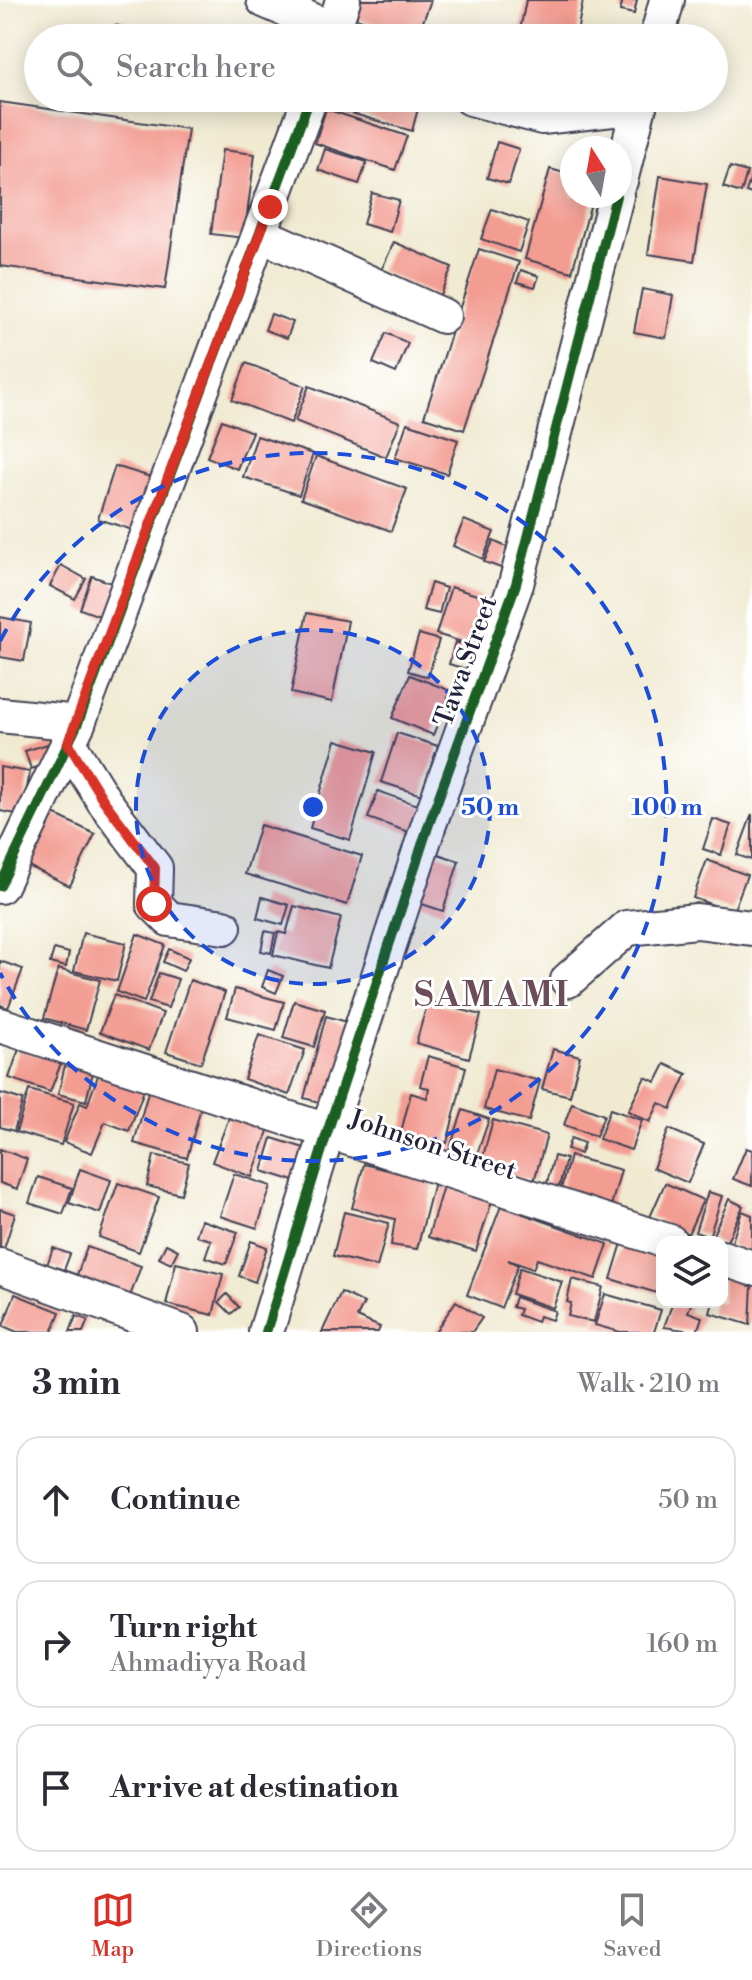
<!DOCTYPE html>
<meta charset="utf-8">
<style>
:root{--surface:#fff;--page:#f7f7f7;--text:#2b2b33;--muted:#7c7c81;--line:#e1e1e2;--accent:#d93025}
body{margin:0;font-family:"Libre Bodoni",serif;background:var(--page);color:var(--text)}
.controls{position:absolute;right:24px;bottom:24px;display:grid;overflow:hidden;border-radius:16px;box-shadow:0 4px 20px #0003}
.controls button{width:72px;height:72px;display:grid;place-items:center;padding:0;border:0;border-bottom:2px solid var(--line);background:var(--surface);color:var(--text);font:40px sans-serif}
.compass{position:absolute;left:560px;top:136px;width:72px;height:72px;border-radius:50%;background:var(--surface);box-shadow:0 4px 20px #0003;rotate:349deg}
.stop{position:absolute;width:24px;height:24px;margin:-18px;border:6px solid #d93025;border-radius:50%;background:#fff}
.stop.end{background:#d93025;border-color:#fff;box-shadow:0 2px 8px #0008}
.list{margin:0;padding:0;list-style:none}
h2{display:flex;justify-content:space-between;align-items:center;height:104px;margin:0;padding:0 32px;font-size:34px}
h2 small{font-size:26px;font-weight:400;color:var(--muted)}
.list li{display:grid;grid-template-columns:52px 1fr auto;gap:24px;align-items:center;box-sizing:border-box;height:128px;margin:0 16px 16px;padding:0 16px;border:2px solid var(--line);border-radius:24px}
.list b{display:block;font-size:30px;white-space:nowrap}
.list p{margin:0;font-size:26px;white-space:nowrap;color:var(--muted)}
.list em{font-size:26px;font-style:normal;color:var(--muted)}
.icon{flex:none;width:44px;height:44px;fill:none;stroke:currentColor;stroke-width:2;stroke-linecap:round;stroke-linejoin:round}
.map{position:relative;flex:none;width:752px;height:1332px;overflow:hidden}
.search{position:absolute;background:var(--surface);box-shadow:0 4px 20px #0003;left:24px;right:24px;top:24px;height:88px;display:flex;align-items:center;gap:20px;box-sizing:border-box;padding:0 28px;border-radius:44px;color:var(--muted);font-size:30px}
.sheet{height:536px;background:var(--surface)}
nav{display:flex;justify-content:space-around;align-items:center;box-sizing:border-box;height:112px;border-top:2px solid var(--line);background:var(--surface);font-size:22px;color:var(--muted)}
nav a{display:grid;justify-items:center;gap:4px}
nav .on{color:var(--accent)}
.map>svg:first-child{display:block}
</style>
<div class="map">
<svg width="752" height="1332" viewBox="0 0 752 1332">
<rect width="100%" height="100%" fill="#fff"/>
<filter id="ink" filterUnits="userSpaceOnUse"><feTurbulence type="fractalNoise" baseFrequency=".0125" numOctaves="2"/><feDisplacementMap in="SourceGraphic" scale="16" xChannelSelector="R" yChannelSelector="G"/><feConvolveMatrix kernelMatrix="1 2 1 2 8 2 1 2 1" color-interpolation-filters="sRGB"/></filter>
<filter id="wash" filterUnits="userSpaceOnUse"><feTurbulence type="fractalNoise" baseFrequency=".006" numOctaves="4" result="noise"/><feDisplacementMap in="SourceGraphic" scale="32" xChannelSelector="R" yChannelSelector="G"/><feGaussianBlur stdDeviation="1.8" result="paint"/><feColorMatrix in="noise" values="0 0 0 0 0 0 0 0 0 0 0 0 0 0 0 0 0 1.4 0 .05"/><feComposite in="paint" operator="in"/></filter>
<g filter="url(#wash)">
<rect width="100%" height="100%" fill="#f0ead1"/>
<g id="blocks">
<g fill="#f39c92">
<path d="M360,0H431L417,38L353,17Z"/>
<path d="M526,0H583L576,38L520,30Z"/>
<path d="M623,0H637L634,14L620,11Z"/>
<path d="M115,25L157,37V38H111Z"/>
<path d="M215,34L308,35V38H215Z"/>
<path d="M214,98H302V105L213,104Z"/>
<path d="M329,98H394L419,105L412,131L327,106Z"/>
<path d="M0,102L188,129L165,289L0,266Z"/>
<path d="M326,109L407,136L395,170L315,143Z"/>
<path d="M497,142L519,149L509,184L487,178Z"/>
<path d="M325,149L367,162L359,184L318,170Z"/>
<path d="M222,150L255,154L244,238L211,234Z"/>
<path d="M730,167L747,172L741,193L723,187Z"/>
<path d="M550,169L572,175V196H593L572,272L525,259Z"/>
<path d="M752,174V194L746,192Z"/>
<path d="M660,176L707,184L694,261L648,254Z"/>
<path d="M372,193L399,200L390,232L363,224Z"/>
<path d="M492,209L529,222L519,252L481,239Z"/>
<path d="M394,242L452,267L439,297L381,271Z"/>
<path d="M479,249L519,262L464,430L424,417Z"/>
<path d="M521,270L539,276L535,287L517,282Z"/>
<path d="M642,289L673,295L666,338L634,332Z"/>
<path d="M271,314L293,322L287,338L265,330Z"/>
<path d="M386,333L408,343L396,373L373,363Z"/>
<path d="M246,363L305,386L291,423L232,400Z"/>
<path d="M309,386L400,422L386,457L295,421Z"/>
<path d="M222,420L252,432L237,469L207,457Z"/>
<path d="M407,423L458,440L447,474L395,458Z"/>
<path d="M257,436L313,454L299,495L243,477Z"/>
<path d="M316,456L407,489L391,531L301,499Z"/>
<path d="M115,466L157,479L139,532L98,519Z"/>
<path d="M464,520L494,532L483,559L453,546Z"/>
<path d="M493,541L509,548L501,568L484,562Z"/>
<path d="M61,565L86,579L75,599L50,586Z"/>
<path d="M92,576L120,586L108,619L80,609Z"/>
<path d="M431,583L446,588L439,614L423,610Z"/>
<path d="M451,587L490,599L475,646L436,634Z"/>
<path d="M307,613L348,621L332,702L291,693Z"/>
<path d="M0,617L31,623L24,661L0,657Z"/>
<path d="M419,634L439,640L428,677L408,671Z"/>
<path d="M455,642L479,649L472,671L449,664Z"/>
<path d="M410,675L451,691L433,735L392,718Z"/>
<path d="M397,733L438,746L422,795L381,782Z"/>
<path d="M336,740L376,752L350,840L310,828Z"/>
<path d="M54,742L60,760L31,769L25,751Z"/>
<path d="M0,767L30,772L22,815L0,811Z"/>
<path d="M378,791L423,807L414,834L368,818Z"/>
<path d="M54,814L95,834L70,886L28,866Z"/>
<path d="M752,814V860L737,855Z"/>
<path d="M713,819L731,825L721,855L703,849Z"/>
<path d="M260,825L362,856L347,905L245,874Z"/>
<path d="M429,851L459,861L443,911L413,901Z"/>
<path d="M707,860L747,875L733,912L693,898Z"/>
<path d="M262,897L289,905L283,925L257,918Z"/>
<path d="M294,906L341,918L328,968L273,955L278,932L286,934Z"/>
<path d="M265,931L275,933L271,953L261,951Z"/>
<path d="M83,933L126,943L117,981L74,971Z"/>
<path d="M137,934L165,945L144,1002L117,992Z"/>
<path d="M54,949L69,953L66,967L50,963Z"/>
<path d="M169,949L189,958L183,971L163,962Z"/>
<path d="M0,961L23,969L8,1008L0,1005Z"/>
<path d="M58,969L100,980L86,1030L44,1018Z"/>
<path d="M268,970L283,976L276,993L262,987Z"/>
<path d="M159,973L178,979L168,1008L149,1002Z"/>
<path d="M190,980L225,992L201,1063L166,1052Z"/>
<path d="M235,989L284,1002L276,1030L227,1017Z"/>
<path d="M114,995L163,1013L149,1050L100,1032Z"/>
<path d="M294,1001L325,1010L314,1047L283,1038Z"/>
<path d="M428,1001L481,1015L469,1058L416,1043Z"/>
<path d="M326,1016L354,1024L333,1106L304,1098Z"/>
<path d="M259,1035L305,1050L289,1095L244,1079Z"/>
<path d="M19,1049L61,1063L50,1092L9,1078Z"/>
<path d="M553,1049L580,1056L570,1096L542,1089Z"/>
<path d="M428,1056L466,1067L447,1143L401,1132L411,1093L427,1098L429,1088L420,1086Z"/>
<path d="M67,1057L95,1064L86,1101L58,1094Z"/>
<path d="M665,1064L687,1074L671,1109L659,1103L650,1122L628,1111L645,1077L656,1082Z"/>
<path d="M494,1069L540,1081L529,1121L484,1109Z"/>
<path d="M100,1070L145,1087L129,1131L105,1122L92,1153L64,1142L80,1103L87,1106Z"/>
<path d="M150,1085L203,1100L187,1158L134,1143Z"/>
<path d="M29,1090L74,1103L61,1145L16,1132Z"/>
<path d="M0,1093L23,1100L14,1131L0,1127Z"/>
<path d="M572,1103L604,1115L596,1136L564,1125Z"/>
<path d="M610,1109L642,1120L631,1150L599,1139Z"/>
<path d="M463,1110L489,1119L475,1160L449,1151Z"/>
<path d="M230,1115L269,1128L252,1177L212,1162Z"/>
<path d="M493,1120L547,1135L534,1181L480,1167Z"/>
<path d="M669,1129L704,1144L688,1183L653,1168Z"/>
<path d="M272,1138L314,1151L304,1184L262,1171Z"/>
<path d="M571,1138L584,1143L580,1154L567,1149Z"/>
<path d="M746,1148L752,1150V1186L733,1179Z"/>
<path d="M0,1149L27,1159L17,1189L0,1183Z"/>
<path d="M154,1155L189,1163L181,1194L147,1186Z"/>
<path d="M554,1156L566,1159L558,1191L546,1187Z"/>
<path d="M570,1156L621,1170L611,1206L560,1192Z"/>
<path d="M364,1164L434,1182L417,1249L391,1245L395,1219L352,1208Z"/>
<path d="M80,1169L111,1180L100,1213L69,1203Z"/>
<path d="M234,1174L271,1186L257,1228L220,1216Z"/>
<path d="M38,1177L72,1188L63,1214L29,1203Z"/>
<path d="M118,1183L159,1197L139,1252L99,1237Z"/>
<path d="M665,1183L703,1200L688,1234L650,1217Z"/>
<path d="M443,1186L492,1201L476,1251L428,1237Z"/>
<path d="M708,1192L722,1196L709,1237L695,1232Z"/>
<path d="M729,1199L743,1206L725,1246L711,1239Z"/>
<path d="M501,1206L608,1244L596,1279L537,1259L533,1269L508,1260L518,1265L501,1308L467,1295Z"/>
<path d="M0,1209L15,1214L3,1252L0,1251Z"/>
<path d="M742,1211L752,1215V1252L731,1245Z"/>
<path d="M344,1212L389,1223L377,1267L333,1256Z"/>
<path d="M201,1220L238,1232L226,1264L205,1257L211,1240L196,1236Z"/>
<path d="M251,1241L267,1247L255,1282L239,1276Z"/>
<path d="M622,1243L662,1255L660,1294L611,1279Z"/>
<path d="M166,1244L178,1250L171,1264L159,1258Z"/>
<path d="M87,1247L141,1266L128,1302L74,1283Z"/>
<path d="M53,1248L70,1254L64,1270L47,1265Z"/>
<path d="M176,1263L223,1274L213,1315L166,1304Z"/>
<path d="M520,1268L562,1282L553,1308L512,1294Z"/>
<path d="M722,1276L752,1285L750,1325L710,1313L713,1302H722Z"/>
<path d="M572,1279L603,1287L594,1322L568,1316L571,1303L567,1302Z"/>
<path d="M341,1292L364,1303L357,1317L380,1327L378,1332H322Z"/>
<path d="M15,1294L60,1312L52,1332H17L3,1326Z"/>
<path d="M227,1294L239,1307L231,1314L219,1302Z"/>
<path d="M605,1294L661,1310L654,1332H620L595,1325Z"/>
<path d="M515,1297L555,1311L552,1320L539,1316L537,1322L518,1315L520,1309L512,1307Z"/>
<path d="M456,1301L482,1318L472,1332H435Z"/>
<path d="M673,1302H692L688,1312L702,1317L697,1332L664,1327Z"/>
<path d="M76,1316L88,1320L83,1332H70Z"/>
</g>
</g>
</g>
<g filter="url(#ink)">
<use href="#blocks" fill-opacity="0" stroke="#414052" stroke-width="2"/>
<g fill="none" stroke-linecap="round" stroke-linejoin="round">
<defs>
<g id="minor">
<path d="M264,0L334,30"/>
<path d="M331,38L343,0"/>
<path d="M657,38L667,0"/>
<path d="M471,98L542,117L639,106"/>
<path d="M620,181L641,98"/>
<path d="M260,234L443,316"/>
<path d="M0,715L78,723"/>
<path d="M68,743L104,801L155,868L154,904L169,919L224,927"/>
<path d="M0,886L78,723L310,98"/>
<path d="M568,980L627,928L697,921L752,928"/>
<path d="M0,1025L670,1242"/>
<path d="M722,1258L752,1268"/>
<path d="M0,1266L182,1332"/>
<path d="M266,1332L327,1133L429,824L516,584L616,196"/>
</g>
</defs>
<use href="#minor" stroke="#414052" stroke-width="38"/>
<use href="#minor" stroke="#fff" stroke-width="34"/>
<defs>
<g id="cycleway">
<path d="M0,886L78,723L310,98"/>
<path d="M266,1332L327,1133L429,824L516,584L616,196"/>
</g>
</defs>
<use href="#cycleway" stroke="#fff" stroke-width="15"/>
<use href="#cycleway" stroke="#1b5e20" stroke-width="10"/>
</g>
</g>
<g fill="none" stroke-linecap="round" stroke-linejoin="round" filter="url(#ink)">
<path stroke="#d93025" stroke-width="10" d="M154,904L155,868L104,801L68,743L270,207"/>
</g>
<circle cx="313" cy="807" r="177" fill="#1d4ed8" fill-opacity=".12"/>
<g fill="none" stroke="#1d4ed8" stroke-width="4" stroke-dasharray="14 10">
<circle cx="313" cy="807" r="177"/>
<path d="M0 641A354 354 0 1 1 0 973"/>
</g>
<g text-anchor="middle" stroke-width="6" stroke-linejoin="round" paint-order="stroke">
<g font-size="26" fill="#22223b" stroke="#fff">
<text transform="translate(465 661) rotate(-70)" y="9">Tawa Street</text>
<text transform="translate(433 1144) rotate(18)" y="9">Johnson Street</text>
</g>
<g font-size="34" font-weight="bold" letter-spacing="2" fill="#6b4d59" stroke="#fff">
<text x="492" y="1006">SAMAMI</text>
</g>
</g>
<circle cx="313" cy="807" r="12" fill="#1d4ed8" stroke="#fff" stroke-width="4"/>
<g font-size="24" text-anchor="middle" font-weight="bold" fill="#1d4ed8" stroke="#fff" stroke-width="6" stroke-linejoin="round" paint-order="stroke">
<text x="490" y="815">50 m</text>
<text x="667" y="815">100 m</text>
</g>
</svg>
<div class="controls">
<button><svg class="icon" aria-label="layers" viewBox="0 0 24 24"><path d="M12 4l9 5-9 5-9-5zM3 14l9 5 9-5"/></svg></button>
</div>
<svg class="compass" viewBox="-18 -18 36 36"><path d="M0-13l5 13h-10z" fill="#e53935"/><path d="M0 13l5-13h-10z" fill="#7c7c81"/></svg>
<div class="stop" style="left:154px;top:904px"></div>
<div class="stop end" style="left:270px;top:207px"></div>
<div class="search"><svg class="icon" aria-label="search" viewBox="0 0 24 24"><circle cx="10" cy="10" r="6"/><path d="M15 15l6 6"/></svg>Search here</div>
</div>
<section class="sheet">
<h2>3 min<small>Walk · 210 m</small></h2>
<ul class="list">
<li><svg class="icon" aria-label="ahead" viewBox="0 0 24 24"><path d="M12 20V5M6 11l6-6 6 6"/></svg><div><b>Continue</b></div><em>50 m</em></li>
<li><svg class="icon" aria-label="right" viewBox="0 0 24 24"><path d="M7 20v-9h11M14 6l5 5-5 5"/></svg><div><b>Turn right</b><p>Ahmadiyya Road</p></div><em>160 m</em></li>
<li><svg class="icon" aria-label="arrive" viewBox="0 0 24 24"><path d="M6 21V4h12l-3 4 3 4H6"/></svg><div><b>Arrive at destination</b></div></li>
</ul>
</section>
<nav>
<a class="on"><svg class="icon" aria-label="map" viewBox="0 0 24 24"><path d="M3 6l6-2 6 2 6-2v14l-6 2-6-2-6 2zM9 4v14M15 6v14"/></svg>Map</a>
<a><svg class="icon" aria-label="directions" viewBox="0 0 24 24"><path d="M12 3l9 9-9 9-9-9zM9 14v-3h6M13 9l2 2-2 2"/></svg>Directions</a>
<a><svg class="icon" aria-label="saved" viewBox="0 0 24 24"><path d="M7 4h10v16l-5-4-5 4z"/></svg>Saved</a>
</nav>
